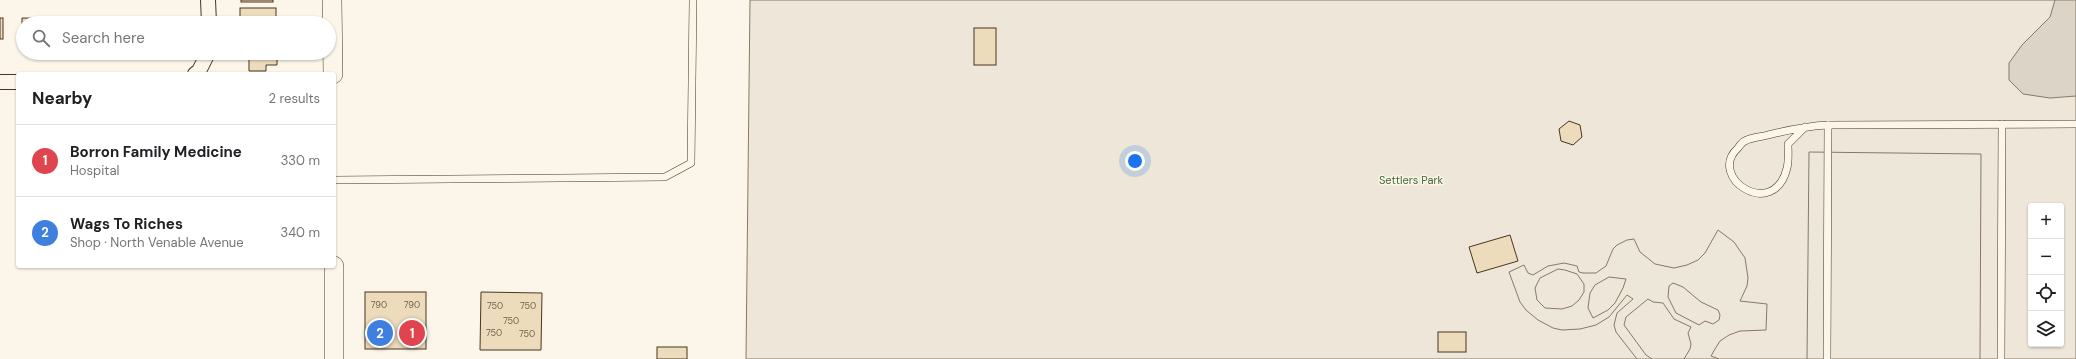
<!DOCTYPE html>
<meta charset="utf-8">
<style>
:root{--surface:#fff;--page:#f2f2f2;--text:#202124;--muted:#757577;--line:#e0e0e0;--accent:#d93025}
body{margin:0;font-family:"DM Sans",sans-serif;background:var(--page);color:var(--text)}
.controls{position:absolute;right:12px;bottom:12px;display:grid;overflow:hidden;border-radius:4px;box-shadow:0 1px 3px #0004}
.controls button{width:36px;height:36px;display:grid;place-items:center;padding:0;border:0;border-bottom:1px solid var(--line);background:var(--surface);color:var(--text);font:20px sans-serif}
.you{position:absolute;left:1135px;top:161px;width:14px;height:14px;margin:-10px;border:3px solid #fff;border-radius:50%;background:#1a73e8;box-shadow:0 0 0 6px #1a73e833}
.badge{display:grid;place-items:center;width:26px;height:26px;border-radius:50%;background:var(--accent);color:#fff;font-size:13px;font-weight:700}
.pin{position:absolute;translate:-50% -50%;border:2px solid #fff;box-shadow:0 1px 4px #0006}
.list{margin:0;padding:0;list-style:none}
h2{display:flex;justify-content:space-between;align-items:center;height:52px;margin:0;padding:0 16px;font-size:17px}
h2 small{font-size:13px;font-weight:400;color:var(--muted)}
.list li{display:grid;grid-template-columns:26px 1fr auto;gap:12px;align-items:center;box-sizing:border-box;height:72px;padding:0 16px;border-top:1px solid var(--line)}
.list b{display:block;font-size:15px;white-space:nowrap}
.list p{margin:0;font-size:13px;white-space:nowrap;color:var(--muted)}
.list em{font-size:13px;font-style:normal;color:var(--muted)}
.icon{flex:none;width:22px;height:22px;fill:none;stroke:currentColor;stroke-width:2;stroke-linecap:round;stroke-linejoin:round}
.map{position:relative;flex:none;width:2076px;height:359px;overflow:hidden}
.search{position:absolute;background:var(--surface);box-shadow:0 1px 3px #0004;left:16px;top:16px;width:320px;height:44px;display:flex;align-items:center;gap:10px;box-sizing:border-box;padding:0 14px;border-radius:22px;color:var(--muted);font-size:15px}
.panel{position:absolute;background:var(--surface);box-shadow:0 1px 3px #0004;left:16px;top:72px;width:320px;height:196px;border-radius:4px}
.map>svg:first-child{display:block}
</style>
<div class="map">
<svg width="2076" height="359" viewBox="0 0 2076 359">
<rect width="100%" height="100%" fill="#fbf6e9"/>
<path fill="#ede6d9" stroke="#887966" fill-rule="evenodd" d="M750,0H2076V359H746ZM2031,206H2061V344H2031Z"/>
<g fill="#ede7d9" stroke="#887966" fill-rule="evenodd">
<path d="M1809,152L1981,154L1980,359H1807Z"/>
<path d="M1718,230L1734,242L1745,258L1748,278L1747,286L1740,301L1767,304L1766,330L1740,331L1729,335L1720,341L1715,349L1711,356L1719,359H1684L1690,349L1691,344L1688,333L1691,327L1674,319L1663,303L1653,302L1648,299L1626,317L1624,325L1646,355L1652,359H1637L1616,332L1614,325L1617,313L1633,299L1627,295L1609,317L1596,325L1580,329L1562,330L1553,328L1538,320L1526,310L1520,302L1509,272L1524,265L1528,273L1533,275L1548,266L1564,263L1577,266L1579,272L1583,273H1596L1606,266L1613,249L1617,245L1627,240L1634,239L1640,252L1655,264L1674,268L1687,265L1698,260L1705,253ZM1558,269L1565,270L1577,274L1584,284V292L1579,300L1572,306L1562,309L1545,308L1537,300L1535,288L1540,278ZM1609,277L1626,279L1623,288L1615,303L1608,310L1593,318L1588,308L1590,293L1595,285ZM1673,283L1683,287L1701,302L1718,310L1720,315L1719,320L1713,324L1705,321L1699,325L1676,313L1668,297L1669,286Z"/>
</g>
<path fill="#dcd4c6" stroke="#887966" d="M2055,0H2076V96L2050,98L2023,94L2009,80V63L2022,45L2050,17Z"/>
<g fill="#ecdcbc" stroke="#4a3520">
<rect x="241" y="0" width="32" height="2"/>
<rect x="240" y="8" width="36" height="15"/>
<rect x="0" y="18" width="3" height="21"/>
<path d="M22,18L86,19V23H23L22,39Z"/>
<path d="M92,19L175,20V23H92Z"/>
<rect x="974" y="28" width="22" height="37"/>
<path d="M249,53H277V65H266V71H249Z"/>
<path d="M1569,121L1580,125L1582,137L1573,145L1561,141L1559,129Z"/>
<path d="M1510,235L1518,261L1477,273L1469,247Z"/>
<rect x="365" y="292" width="61" height="57"/>
<path d="M481,292L542,293L541,350H480Z"/>
<rect x="1438" y="332" width="28" height="20"/>
<rect x="657" y="347" width="30" height="12"/>
</g>
<g fill="none" stroke-linecap="round" stroke-linejoin="round">
<defs>
<g id="lane">
<path d="M1805,127L1788,144C1788,151 1789,160 1787,168C1774,222 1706,177 1738,148C1740,145 1743,141 1747,140C1753,137 1761,137 1768,135C1788,130 1807,126 1828,125"/>
<path d="M334,180L665,177L691,163L693,1"/>
<path d="M1827,359L1828,125L2076,124"/>
<path d="M2001,359L2002,124"/>
</g>
<g id="street">
<path d="M208,0L209,23"/>
<path d="M195,74L199,71L208,53"/>
<path d="M0,82H18"/>
</g>
<g id="secondary">
<path d="M332,0L333,74"/>
<path d="M334,266V359"/>
</g>
</defs>
<use href="#lane" stroke="#4a3520" stroke-width="8"/>
<use href="#street" stroke="#4a3520" stroke-width="16"/>
<use href="#secondary" stroke="#4a3520" stroke-width="20"/>
<use href="#lane" stroke="#fbf6e9" stroke-width="7"/>
<use href="#street" stroke="#fbf6e9" stroke-width="14"/>
<use href="#secondary" stroke="#fbf6e9" stroke-width="19"/>
</g>
<g text-anchor="middle" stroke-width="3" stroke-linejoin="round" paint-order="stroke">
<g font-size="9" fill="#725f47">
<text x="379" y="308">790</text>
<text x="412" y="308">790</text>
<text x="495" y="309">750</text>
<text x="528" y="309">750</text>
<text x="511" y="324">750</text>
<text x="494" y="336">750</text>
<text x="527" y="337">750</text>
</g>
<g font-size="11" fill="#436837" stroke="#fbf6e9">
<text x="1411" y="184">Settlers Park</text>
</g>
</g>
</svg>
<div class="controls">
<button>+</button>
<button>−</button>
<button><svg class="icon" aria-label="locate" viewBox="0 0 24 24"><circle cx="12" cy="12" r="6"/><path d="M12 2v4M12 18v4M2 12h4M18 12h4"/></svg></button>
<button><svg class="icon" aria-label="layers" viewBox="0 0 24 24"><path d="M12 4l9 5-9 5-9-5zM3 14l9 5 9-5"/></svg></button>
</div>
<div class="you"></div>
<div class="pin badge" style="left:412px;top:333px;background:#e0444e">1</div>
<div class="pin badge" style="left:380px;top:333px;background:#3f7fe0">2</div>
<div class="search"><svg class="icon" aria-label="search" viewBox="0 0 24 24"><circle cx="10" cy="10" r="6"/><path d="M15 15l6 6"/></svg>Search here</div>
<section class="panel">
<h2>Nearby<small>2 results</small></h2>
<ul class="list">
<li><span class="badge" style="background:#e0444e">1</span><div><b>Borron Family Medicine</b><p>Hospital</p></div><em>330 m</em></li>
<li><span class="badge" style="background:#3f7fe0">2</span><div><b>Wags To Riches</b><p>Shop · North Venable Avenue</p></div><em>340 m</em></li>
</ul>
</section>
</div>
